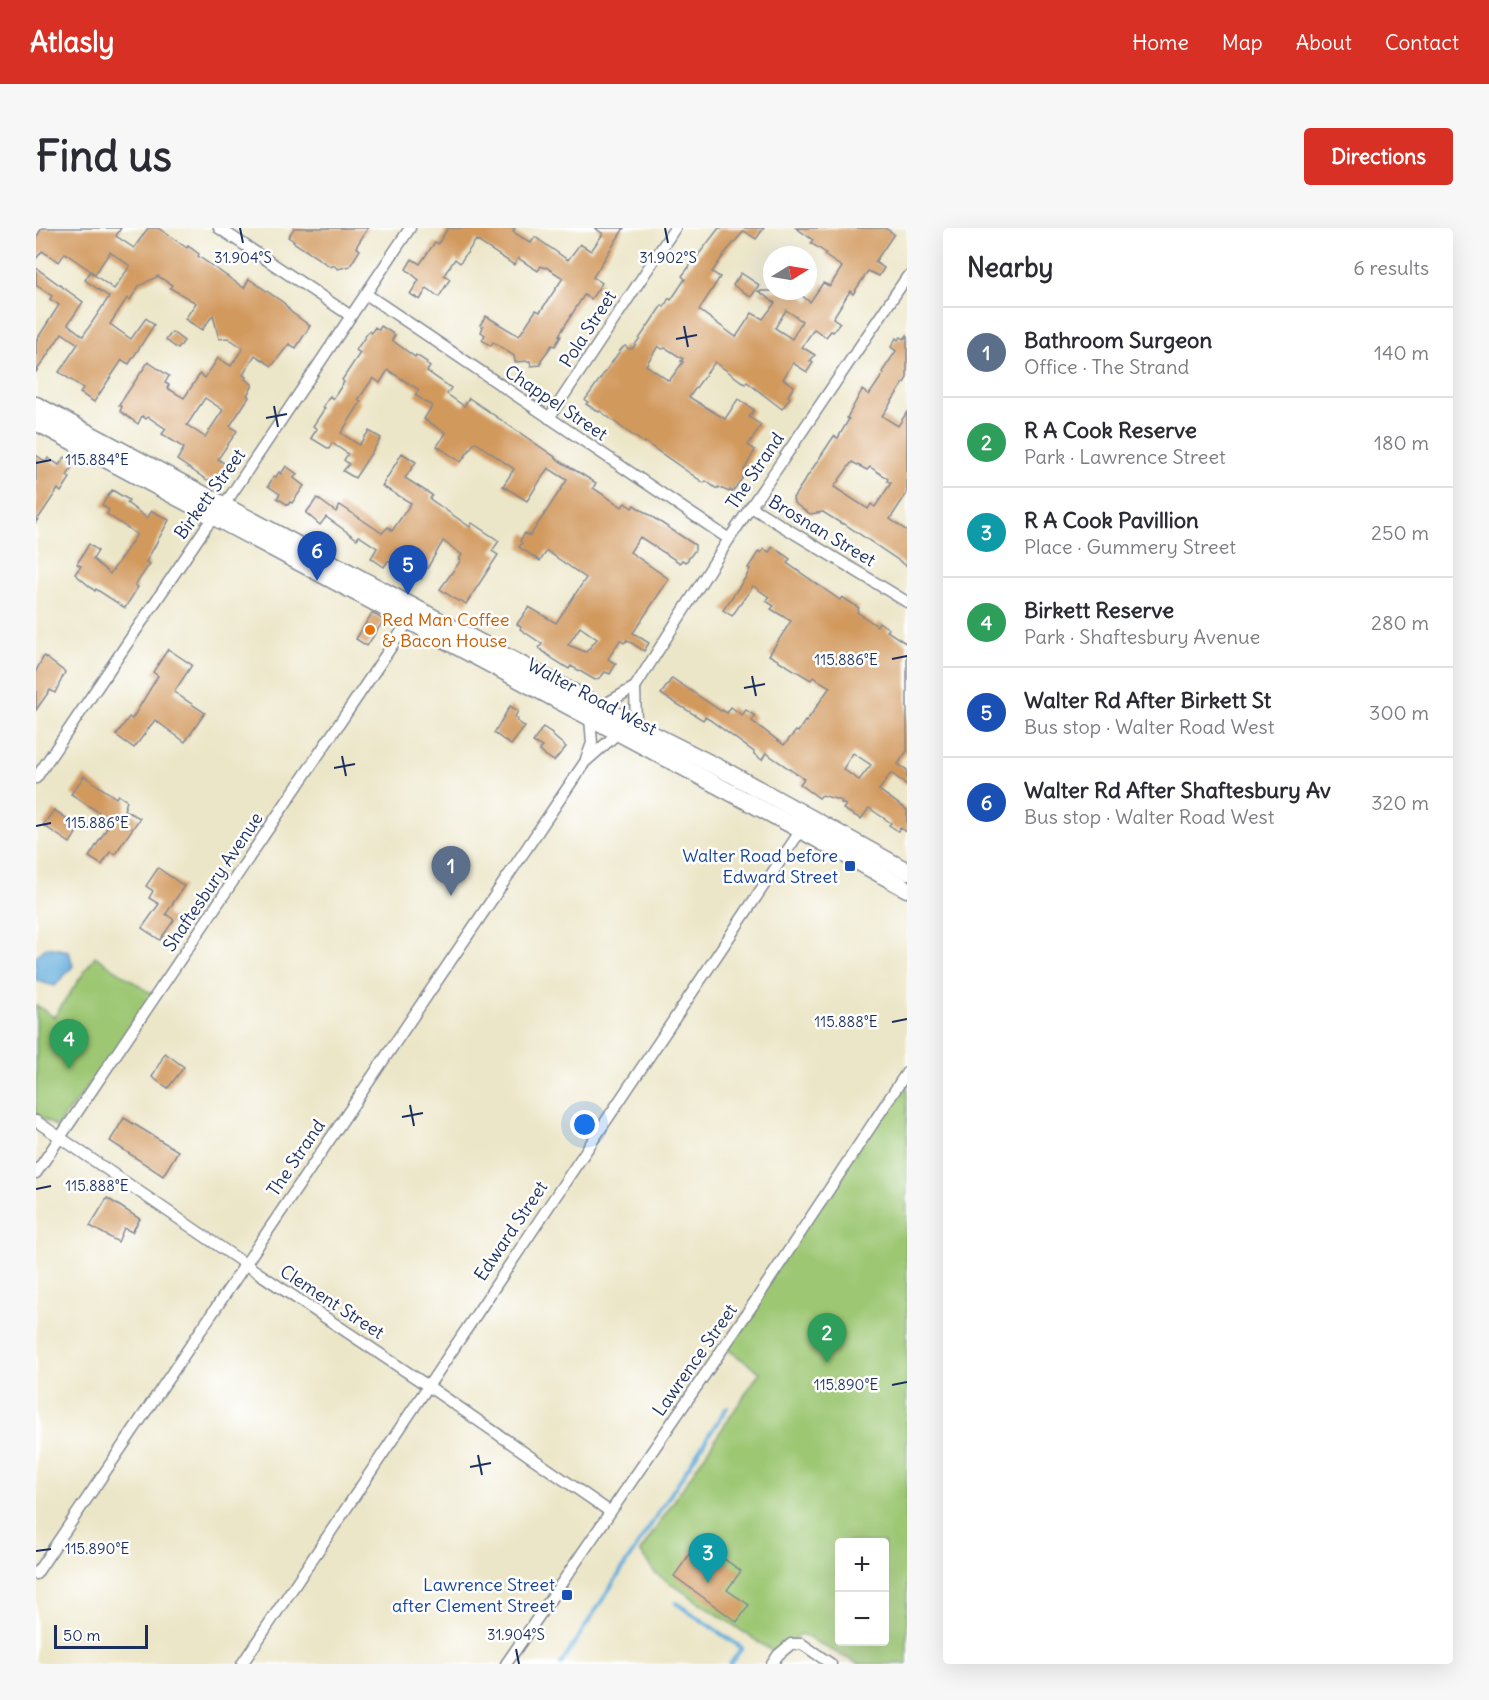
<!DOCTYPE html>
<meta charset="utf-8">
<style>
:root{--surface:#fff;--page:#f7f7f7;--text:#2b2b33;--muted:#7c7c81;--line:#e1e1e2;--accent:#d93025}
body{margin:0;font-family:Delius,sans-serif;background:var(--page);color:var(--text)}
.controls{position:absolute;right:18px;bottom:18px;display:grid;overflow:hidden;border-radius:6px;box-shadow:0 6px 24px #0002}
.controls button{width:54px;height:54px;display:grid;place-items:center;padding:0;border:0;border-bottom:2px solid var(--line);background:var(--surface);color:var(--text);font:30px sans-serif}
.compass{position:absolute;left:727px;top:18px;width:54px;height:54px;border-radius:50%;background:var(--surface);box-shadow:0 6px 24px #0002;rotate:79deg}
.scale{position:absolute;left:18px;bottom:15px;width:94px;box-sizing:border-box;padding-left:6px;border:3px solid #1b2f5e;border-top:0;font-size:16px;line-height:21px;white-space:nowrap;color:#1b2f5e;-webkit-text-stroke:4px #fff;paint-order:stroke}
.you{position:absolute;left:549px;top:897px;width:21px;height:21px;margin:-15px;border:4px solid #fff;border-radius:50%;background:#1a73e8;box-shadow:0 0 0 9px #1a73e833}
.badge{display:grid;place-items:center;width:39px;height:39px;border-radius:50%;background:var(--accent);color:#fff;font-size:20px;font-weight:700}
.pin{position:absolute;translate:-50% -50px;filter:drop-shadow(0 2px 3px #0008)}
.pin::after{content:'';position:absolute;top:32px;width:21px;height:18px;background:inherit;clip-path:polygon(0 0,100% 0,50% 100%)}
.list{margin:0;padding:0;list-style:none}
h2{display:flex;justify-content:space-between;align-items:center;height:78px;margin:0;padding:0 24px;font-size:26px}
h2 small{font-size:20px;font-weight:400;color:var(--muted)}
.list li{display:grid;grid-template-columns:39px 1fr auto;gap:18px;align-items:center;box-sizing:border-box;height:90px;padding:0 24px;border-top:2px solid var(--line)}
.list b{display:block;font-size:22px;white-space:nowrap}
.list p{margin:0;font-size:20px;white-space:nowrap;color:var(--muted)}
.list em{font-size:20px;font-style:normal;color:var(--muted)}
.map{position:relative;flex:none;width:871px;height:1436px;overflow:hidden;border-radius:6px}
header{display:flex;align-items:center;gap:36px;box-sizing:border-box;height:84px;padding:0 30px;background:var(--accent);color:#fff}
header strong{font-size:28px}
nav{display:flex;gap:33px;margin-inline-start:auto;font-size:21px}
.intro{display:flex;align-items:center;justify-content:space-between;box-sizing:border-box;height:144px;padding:0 36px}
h1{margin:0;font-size:42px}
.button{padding:15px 27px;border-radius:6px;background:var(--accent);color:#fff;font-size:21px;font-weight:700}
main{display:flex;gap:36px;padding:0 36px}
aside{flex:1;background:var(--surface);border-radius:6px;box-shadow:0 6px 24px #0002}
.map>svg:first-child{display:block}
</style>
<header>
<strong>Atlasly</strong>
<nav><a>Home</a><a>Map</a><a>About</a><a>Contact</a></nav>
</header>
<div class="intro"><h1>Find us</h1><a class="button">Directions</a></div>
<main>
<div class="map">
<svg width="871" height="1436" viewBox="0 0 871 1436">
<rect width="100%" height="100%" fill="#fff"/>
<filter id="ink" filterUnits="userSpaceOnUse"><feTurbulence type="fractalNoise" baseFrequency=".0167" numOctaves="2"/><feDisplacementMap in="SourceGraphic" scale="12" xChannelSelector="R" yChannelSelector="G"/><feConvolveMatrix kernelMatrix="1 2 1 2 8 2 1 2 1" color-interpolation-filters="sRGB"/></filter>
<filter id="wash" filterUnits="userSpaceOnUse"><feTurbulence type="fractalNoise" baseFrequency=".008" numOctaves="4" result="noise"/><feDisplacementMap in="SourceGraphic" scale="24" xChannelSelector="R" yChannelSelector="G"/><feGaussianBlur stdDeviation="1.35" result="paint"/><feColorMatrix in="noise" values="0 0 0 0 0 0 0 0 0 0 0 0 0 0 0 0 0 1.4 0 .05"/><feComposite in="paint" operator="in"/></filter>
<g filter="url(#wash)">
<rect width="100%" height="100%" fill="#ece6c8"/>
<g fill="#9dc773" stroke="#5c7b68" stroke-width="1.5" fill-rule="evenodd">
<path d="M59,728L120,769L101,796L20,899L0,886V777L18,789Z"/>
<path d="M866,852L871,855V1436H822L765,1406L761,1408L742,1427L619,1345L604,1324L724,1144L688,1119ZM804,1314H848V1414H804Z"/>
</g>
<path fill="#65aedc" stroke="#406e9d" stroke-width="1.5" d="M11,719L33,723L37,738L19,758L0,753V728Z"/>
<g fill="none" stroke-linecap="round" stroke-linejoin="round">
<g stroke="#65aedc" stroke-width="4">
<path d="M640,1375L706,1420L694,1436"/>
<path d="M525,1436L691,1179"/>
</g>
</g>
<g id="blocks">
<g fill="#d2995d" fill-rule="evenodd">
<path d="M6,0H85L80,8L98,20L112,0H122L151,20L152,18L163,26L162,28L208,60L213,51L248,75L255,84L274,98L260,120L253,116L236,138L219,127L207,147L210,149L209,151L216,156V159L211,167L213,169L194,198L201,203L182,231L192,238L184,249L171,252L141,232L148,220L126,206L130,201L112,189L110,191L106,188L102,196L84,183L86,179L83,177L112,134L133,148L129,155L133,157L131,160L148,170L164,146L169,150L182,130L195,138L207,120L192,110L183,111L177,87L166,102L149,91L160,75L134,60L136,57L122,48L103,58L94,72L91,70L74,96L95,111L110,90L118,97L93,136L86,132L58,174L44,165L47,160L23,144L42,116L26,105L0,144V113L23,77L14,71L16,68L0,57V40L47,74L32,96L47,108L73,69L49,52L54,44L78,61L94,38L74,24L59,46L29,25L23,34L6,23L0,31V10ZM169,170L187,182L169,209L151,197Z"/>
<path d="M258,0H332L320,19L324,22L314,38L302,41L297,37L295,39L257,14L258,13L252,9Z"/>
<path d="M412,0H479L477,4L495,15L499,9L532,32L544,16L555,23L567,6L559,0H588L557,49L566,55L555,71L548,67L523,107L525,108L519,118L516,117L505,132V137L495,138L494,133L479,134L478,128L457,114L455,118L446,112L449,107L445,104L447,99L444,97L450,88L483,108L500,82L504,84L527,50L510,39L509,40L505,38L502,43L482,30L478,37L440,12L424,35L419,31L408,47L414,51L403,69L391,60L384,72L374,66L383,52L370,41L376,31L384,36L399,14L402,16Z"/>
<path d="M683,0H728L720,11L708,3L689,25L676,44L684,49L663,82L700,109L716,85L727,91L739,75L722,63H760L774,74L787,55L794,58L806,39L788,27L790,25L775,15L777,12L760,0H849L858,6L839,34L848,40L843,48L832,43L817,66L814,63L797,90L804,95L797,104L795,103L790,109L778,101L766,119L779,127L774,133L777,135L771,144L757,135L747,151L758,158L752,168L754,170L746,181L711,154L709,156L679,134L653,169L689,191L702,171L718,182L713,189L725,197L712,217L719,222L708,242L711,244L696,264L694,262L693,264L682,259L681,261L670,253L668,255L609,214L608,215L588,201L564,183L563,184L550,176L552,174L549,172L586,120L589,118L593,121L597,120L626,77L628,79L633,70L635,72L649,51L646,48ZM750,82L766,93L756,111L739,100ZM622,118L626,121L630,120L647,131L645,133L647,134L633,153L610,137Z"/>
<path d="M705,45L723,57L715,69L697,57Z"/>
<path d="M345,98L359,107L356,112L360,115L379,129L380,127L391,134L390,136L394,139L391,143L415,160L411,166L428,178L433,170L519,229V230L560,255L557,260L586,279L589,275L596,280L598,277L659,317V322L650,334L646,332L644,335L604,309L594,324L633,351L597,405L613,415L608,423L591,412L588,415L584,412L572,431L580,436L574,446L569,444L565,449L559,452L535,438L533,441L517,431L503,420L506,416L484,401L485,399L481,396L493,379L520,395L550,350L511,323L504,333L483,319L486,315L484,313L489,305L494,308L531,252L512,240L491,273L467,258L478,241L439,214L425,234L401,218L410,205L388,191L396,178L379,167L383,162L352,142L344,155L337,150L322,172L325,174L305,205L323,217L333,203L345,210L319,250L307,243L313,236L308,232L312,226L296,215L293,221L275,210L281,201L277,198L289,180L287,179L294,168L297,171L308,154L306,152L324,125L320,122L333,103L335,105L339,99L343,102ZM544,399L561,411L550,424L532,417Z"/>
<path d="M136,104L148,113L142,121L130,112Z"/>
<path d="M871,107V150L846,188L862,198L871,184V265L854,291L871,303V338L807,295L806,296L787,284L774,286L758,275L757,270L798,208L802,210L813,191L811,190L826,162L833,167L848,145L846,144L860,123L855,119L860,110L862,112L865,109L868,111ZM816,234L831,242L834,239L852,251L851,253L855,255L839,279L835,276L832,281L798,259Z"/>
<path d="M366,225L380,234L369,250L396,267L394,271L434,299L436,295L463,313L456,323L462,327L430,376L424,372L423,374L404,361L425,332L423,331L426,327L407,313L385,351L356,332L352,333L348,339L335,330L341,320L323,308L321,311L290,289L284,297L270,285L281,270L300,284L304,277L346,305L352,299L356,303L375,275L346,258Z"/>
<path d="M0,227L10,234L12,230L23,237L29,229L38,236L31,248L34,250L25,264L22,261L0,294Z"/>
<path d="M250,238L261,246L258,250L268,258L256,275L254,274L252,277L241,270L244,266L232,258L238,248L240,249L243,244L245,246Z"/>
<path d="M76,262L93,272L91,275L111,290L116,283L133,292L110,334L114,336L99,357L102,359L89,380L60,361L59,363L39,346L45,338L41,336L53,316L62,323L57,331L74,346L100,308V306L71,286L73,282L66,277Z"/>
<path d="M737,319L754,331L751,335L804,372L806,369L823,380L821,384L841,398L843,394L853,401L851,403L871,416V523L862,536L871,542V557L855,545L843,562L871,582V604L864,600L862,603L853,597L855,595L833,580L825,591L807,581L810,577L805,575L806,573L786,567L783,570L764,556L768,551L730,525L726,532L718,526V524L674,492L669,489L667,492L625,466L636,450L685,483L686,482L691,485L695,479L706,487L710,482L719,488L716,493L748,517L760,503L762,504L769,493L770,494L794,459L777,449L775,452L733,427L755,393L735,381L738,378L730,373L733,369L717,358L696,388L687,382L710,349L714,341L712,340L723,323L725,325L728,321L733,324ZM817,525L835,537L823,552L807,541Z"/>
<path d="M336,385L348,392L331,418L320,411Z"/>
<path d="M132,421L156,437L138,464L169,485L149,514L119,492L98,520L80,507L93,489L96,491L122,448L117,444Z"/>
<path d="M8,428L29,444L19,465L14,462L0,482V443Z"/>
<path d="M474,478L482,483L479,489L482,491L481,493L489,499L475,517L458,505Z"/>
<path d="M507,499L516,505V507L530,519L518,533L503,523L506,519L497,514Z"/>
<path d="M48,548L80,570L82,567L91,573L88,582L104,590L79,626L74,624L66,637L53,629L73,597L67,593L70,589L35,566Z"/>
<path d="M18,582L44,599L34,615L7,597Z"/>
<path d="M122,640L148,658L130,686L138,692L124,712L106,700L123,676L113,670L117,663L110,658Z"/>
<path d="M129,825L148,839L132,860L116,849Z"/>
<path d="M88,890L142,923L127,948L74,913Z"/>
<path d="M71,970L104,991L96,1004L88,1000L82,1014L54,998Z"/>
<path d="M663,1313L705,1343L691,1362L713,1377L701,1394L638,1348Z"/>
</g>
</g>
</g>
<g filter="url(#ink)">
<use href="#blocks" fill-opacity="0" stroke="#848a93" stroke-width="1.5"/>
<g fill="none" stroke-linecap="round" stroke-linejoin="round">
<defs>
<g id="minor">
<path d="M183,0L315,88"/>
<path d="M330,66L693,311"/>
<path d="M513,190L639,0"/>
<path d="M715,279L871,374"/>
<path d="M599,459L600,498"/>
<path d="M564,479L599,459L693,311L871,49"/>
<path d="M550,531L556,515L554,490"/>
<path d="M0,550L170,299L195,267L374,0"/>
<path d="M0,893L209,1036L392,1158L573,1283"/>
<path d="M0,945L376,388"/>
<path d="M0,1346L549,534L582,505"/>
<path d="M206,1436L767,599"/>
<path d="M470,1436L718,1075L871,844"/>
<path d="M736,1436L742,1427L755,1416H766L795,1436"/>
</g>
<g id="primary">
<path d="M0,177L600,498L695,546L871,643"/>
<path d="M0,194L765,602L871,661"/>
</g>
</defs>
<use href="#minor" stroke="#848a93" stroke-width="13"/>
<use href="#primary" stroke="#848a93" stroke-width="19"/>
<use href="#minor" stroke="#fff" stroke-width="10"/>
<use href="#primary" stroke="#fff" stroke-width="16"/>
</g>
</g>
<path fill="none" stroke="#1b2f5e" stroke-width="2" d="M204,0L207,15M629,0L632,15M648,98L652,119M640,111L661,107M238,178L242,199M230,190L251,186M0,235L15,232M856,431L871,428M716,448L720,468M708,460L729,456M306,528L310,548M298,540L319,536M0,598L15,595M856,794L871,791M374,877L378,898M366,889L387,885M0,961L15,958M856,1157L871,1154M442,1227L446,1247M434,1239L455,1235M0,1323L15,1321M480,1421L483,1436"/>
<circle fill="#e8710a" stroke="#fff" stroke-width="2" cx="334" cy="402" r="6"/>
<g fill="#1a4fb4" stroke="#fff" stroke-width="2">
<rect x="808" y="632" width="12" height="12" rx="3"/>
<rect x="525" y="1361" width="12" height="12" rx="3"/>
</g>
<g text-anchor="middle" stroke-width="5" stroke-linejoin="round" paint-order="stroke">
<g font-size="18" fill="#1b2f5e" stroke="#fff">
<text transform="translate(552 101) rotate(-57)" y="6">Pola Street</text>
<text transform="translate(520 175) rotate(34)" y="6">Chappel Street</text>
<text transform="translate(719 243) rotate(-56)" y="6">The Strand</text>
<text transform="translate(174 266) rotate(-54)" y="6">Birkett Street</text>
<text transform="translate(786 303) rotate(31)" y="6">Brosnan Street</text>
<text transform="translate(556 469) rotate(28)" y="6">Walter Road West</text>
<text transform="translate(177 654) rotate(-56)" y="6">Shaftesbury Avenue</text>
<text transform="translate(260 930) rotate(-56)" y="6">The Strand</text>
<text transform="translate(475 1003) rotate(-56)" y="6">Edward Street</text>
<text transform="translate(296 1074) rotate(33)" y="6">Clement Street</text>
<text transform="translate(659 1132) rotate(-55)" y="6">Lawrence Street</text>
</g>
<g font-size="18" fill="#c56008" stroke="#fff" text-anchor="start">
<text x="346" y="398">Red Man Coffee<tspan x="346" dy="21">&amp; Bacon House</tspan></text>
</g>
<g font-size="18" fill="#164399" stroke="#fff" text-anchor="end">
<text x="802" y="634">Walter Road before<tspan x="802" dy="21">Edward Street</tspan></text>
<text x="519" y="1363">Lawrence Street<tspan x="519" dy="21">after Clement Street</tspan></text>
</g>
</g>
<g font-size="15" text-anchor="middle" fill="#1b2f5e" stroke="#fff" stroke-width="5" stroke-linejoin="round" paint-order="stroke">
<text x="207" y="35">31.904°S</text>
<text x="632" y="35">31.902°S</text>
<text x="61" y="237">115.884°E</text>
<text x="810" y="437">115.886°E</text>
<text x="61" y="600">115.886°E</text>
<text x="810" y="799">115.888°E</text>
<text x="61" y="963">115.888°E</text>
<text x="810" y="1162">115.890°E</text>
<text x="61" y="1326">115.890°E</text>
<text x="480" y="1412">31.904°S</text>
</g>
</svg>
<div class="controls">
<button>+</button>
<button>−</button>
</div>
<svg class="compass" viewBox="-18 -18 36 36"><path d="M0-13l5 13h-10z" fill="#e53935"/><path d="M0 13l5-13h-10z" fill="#7c7c81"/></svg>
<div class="scale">50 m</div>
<div class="you"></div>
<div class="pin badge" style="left:415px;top:668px;background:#5c6f8a">1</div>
<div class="pin badge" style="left:791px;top:1135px;background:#2e9e5b">2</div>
<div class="pin badge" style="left:672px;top:1355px;background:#0f9aa8">3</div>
<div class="pin badge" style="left:33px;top:841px;background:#2e9e5b">4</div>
<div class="pin badge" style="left:372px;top:367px;background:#1a4fb4">5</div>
<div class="pin badge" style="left:281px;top:353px;background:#1a4fb4">6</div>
</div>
<aside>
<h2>Nearby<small>6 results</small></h2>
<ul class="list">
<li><span class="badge" style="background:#5c6f8a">1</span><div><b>Bathroom Surgeon</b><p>Office · The Strand</p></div><em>140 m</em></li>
<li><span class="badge" style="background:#2e9e5b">2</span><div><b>R A Cook Reserve</b><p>Park · Lawrence Street</p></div><em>180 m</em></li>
<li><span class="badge" style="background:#0f9aa8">3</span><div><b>R A Cook Pavillion</b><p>Place · Gummery Street</p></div><em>250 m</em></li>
<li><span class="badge" style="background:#2e9e5b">4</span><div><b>Birkett Reserve</b><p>Park · Shaftesbury Avenue</p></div><em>280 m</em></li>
<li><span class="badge" style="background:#1a4fb4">5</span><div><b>Walter Rd After Birkett St</b><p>Bus stop · Walter Road West</p></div><em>300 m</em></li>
<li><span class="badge" style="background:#1a4fb4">6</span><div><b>Walter Rd After Shaftesbury Av</b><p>Bus stop · Walter Road West</p></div><em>320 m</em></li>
</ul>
</aside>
</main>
